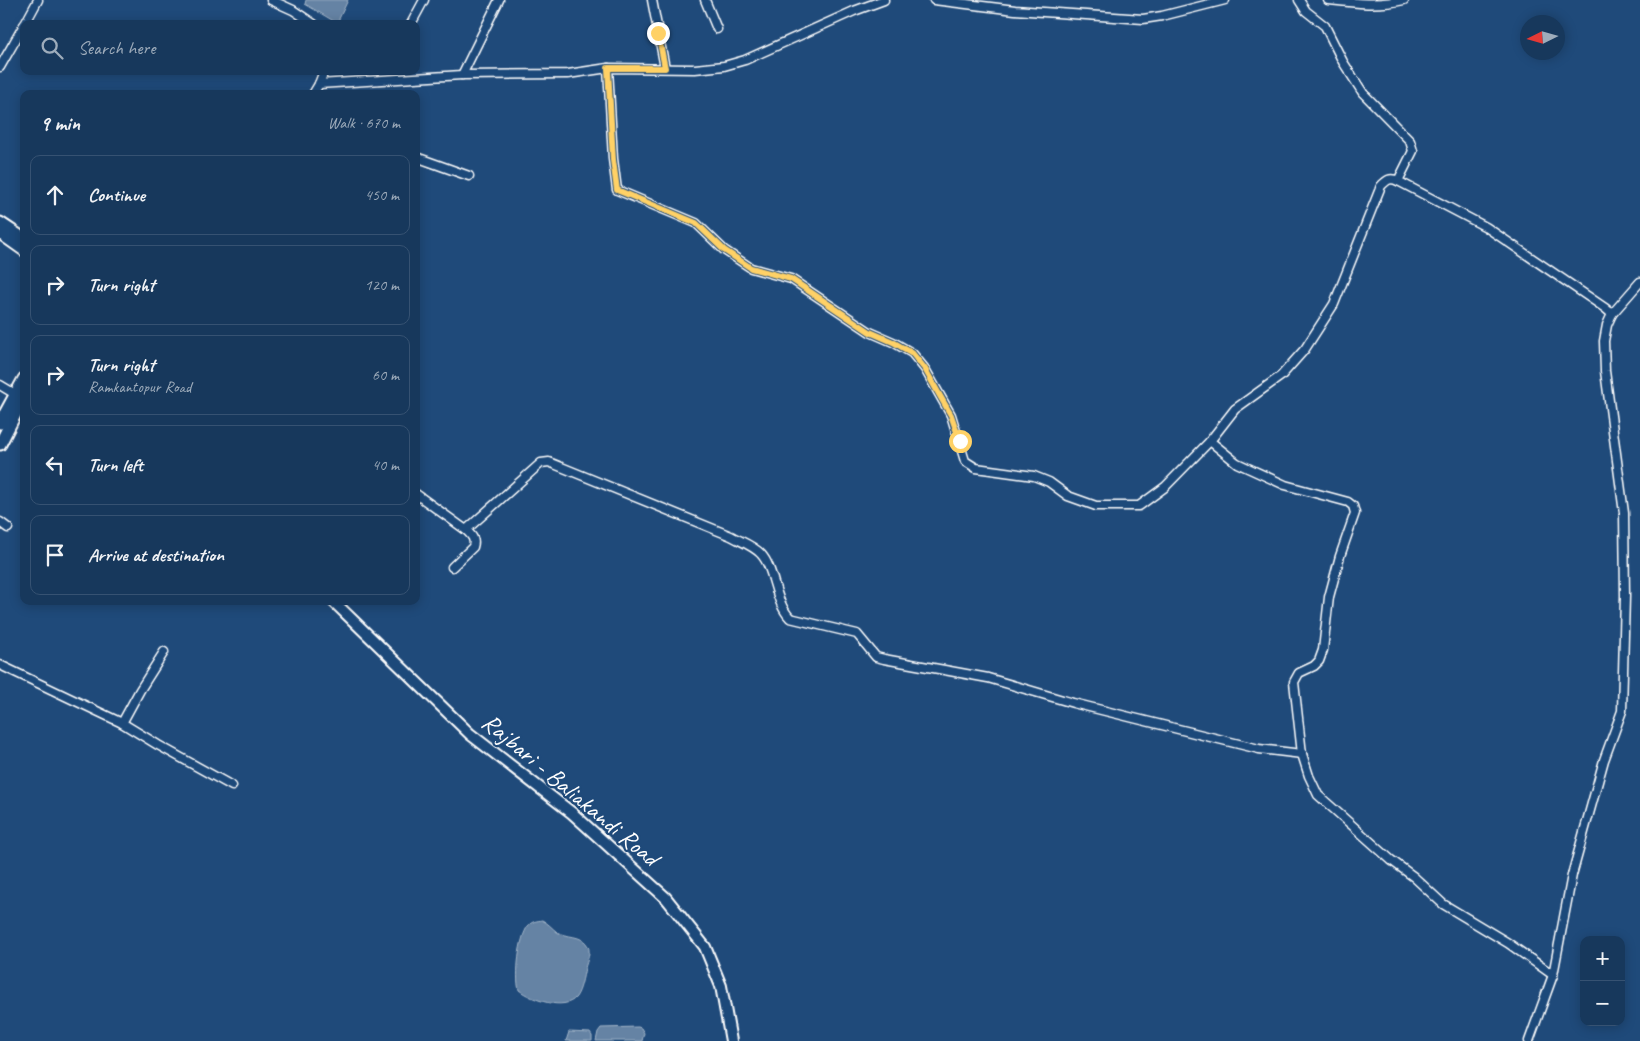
<!DOCTYPE html>
<meta charset="utf-8">
<style>
:root{--surface:#17385c;--page:#244365;--text:#f1f3f6;--muted:#9eacbb;--line:#365272}
body{margin:0;font-family:Caveat,sans-serif;background:var(--page);color:var(--text)}
.controls{position:absolute;right:15px;bottom:15px;display:grid;overflow:hidden;border-radius:10px;box-shadow:0 2px 12px #0003}
.controls button{width:45px;height:45px;display:grid;place-items:center;padding:0;border:0;border-bottom:1px solid var(--line);background:var(--surface);color:var(--text);font:25px sans-serif}
.compass{position:absolute;left:1520px;top:15px;width:45px;height:45px;border-radius:50%;background:var(--surface);box-shadow:0 2px 12px #0003;rotate:265deg}
.stop{position:absolute;width:15px;height:15px;margin:-11px;border:4px solid #ffd166;border-radius:50%;background:#fff}
.stop.end{background:#ffd166;border-color:#fff;box-shadow:0 1px 5px #0008}
.list{margin:0;padding:0;list-style:none}
h2{display:flex;justify-content:space-between;align-items:center;height:65px;margin:0;padding:0 20px;font-size:21px}
h2 small{font-size:16px;font-weight:400;color:var(--muted)}
.list li{display:grid;grid-template-columns:32px 1fr auto;gap:15px;align-items:center;box-sizing:border-box;height:80px;margin:0 10px 10px;padding:0 10px;border:1px solid var(--line);border-radius:10px}
.list b{display:block;font-size:19px;white-space:nowrap}
.list p{margin:0;font-size:16px;white-space:nowrap;color:var(--muted)}
.list em{font-size:16px;font-style:normal;color:var(--muted)}
.icon{flex:none;width:28px;height:28px;fill:none;stroke:currentColor;stroke-width:2;stroke-linecap:round;stroke-linejoin:round}
.map{position:relative;flex:none;width:1640px;height:1041px;overflow:hidden}
.search{position:absolute;background:var(--surface);box-shadow:0 2px 12px #0003;left:20px;top:20px;width:400px;height:55px;display:flex;align-items:center;gap:12px;box-sizing:border-box;padding:0 18px;border-radius:10px;color:var(--muted);font-size:19px}
.panel{position:absolute;background:var(--surface);box-shadow:0 2px 12px #0003;left:20px;top:90px;width:400px;height:515px;border-radius:10px}
.map>svg:first-child{display:block}
</style>
<div class="map">
<svg width="1640" height="1041" viewBox="0 0 1640 1041">
<rect width="100%" height="100%" fill="#1f4a7a"/>
<filter id="ink" filterUnits="userSpaceOnUse"><feTurbulence type="fractalNoise" baseFrequency=".02" numOctaves="2"/><feDisplacementMap in="SourceGraphic" scale="10" xChannelSelector="R" yChannelSelector="G"/><feConvolveMatrix kernelMatrix="1 2 1 2 8 2 1 2 1" color-interpolation-filters="sRGB"/></filter>
<g filter="url(#ink)">
<g fill="#6583a4" stroke="#a3b5c8">
<path d="M306,0H348L337,23L305,4Z"/>
<path d="M542,920C548,923 552,928 557,932C566,938 582,934 588,946C591,952 587,961 585,968C583,977 581,990 576,997C565,1012 530,999 519,990C515,976 519,938 528,926C532,921 537,921 542,920Z"/>
<path d="M638,1027L641,1028L644,1033L642,1041H596L598,1032L601,1028Z"/>
<path d="M569,1032L590,1033L592,1036V1041H566Z"/>
</g>
<g fill="none" stroke-linecap="round" stroke-linejoin="round">
<defs>
<g id="minor">
<path d="M271,0L293,10L314,24"/>
<path d="M652,0L665,68"/>
<path d="M705,0L717,29"/>
<path d="M934,0L1015,10L1143,19L1162,16L1225,0"/>
<path d="M1299,0L1306,11L1325,26L1343,62L1363,93L1410,141L1413,151L1398,181L1486,227L1605,308L1612,314L1607,325L1604,341L1605,371L1624,513L1625,596L1622,711L1604,760L1572,875L1553,975L1529,1041"/>
<path d="M1328,0C1354,3 1379,6 1404,0"/>
<path d="M25,24L38,0"/>
<path d="M411,24L424,0"/>
<path d="M0,67L24,25"/>
<path d="M608,68L613,159L617,190L696,223L724,250L751,268L791,279L870,332L893,342L912,353L925,369L951,415L965,461L976,468L1034,476L1049,482L1068,496L1096,506H1139L1165,487L1210,441L1237,463L1285,485L1348,502L1353,506L1355,513L1340,556L1329,597L1323,650L1319,661L1314,666L1299,673L1294,682L1302,754L1309,776L1318,795L1391,860L1414,877L1443,904L1508,943L1553,975"/>
<path d="M462,75L499,0"/>
<path d="M319,84L462,75L568,74L608,68L695,69L724,66L745,60L854,11L884,0"/>
<path d="M313,94L319,84L324,71"/>
<path d="M416,157L469,176"/>
<path d="M1612,314L1640,282"/>
<path d="M0,385L15,394"/>
<path d="M1210,441L1235,409L1281,376L1305,349L1334,304L1381,186C1387,180 1390,177 1398,181"/>
<path d="M416,494L466,530L541,463L549,462L731,536C740,541 754,546 761,554C775,569 774,601 790,618L857,634L876,657L884,659L988,678L1073,703L1259,749L1302,754"/>
<path d="M0,522L8,528"/>
<path d="M452,567L473,547C476,539 471,535 466,530"/>
<path d="M0,665L122,723L158,745L232,786"/>
<path d="M122,723L140,690L164,652"/>
</g>
<path id="secondary" d="M333,601L470,734L572,813L666,898L705,947L721,986L731,1041"/>
<g id="primary">
<path d="M0,223L24,239"/>
<path d="M0,233L24,250"/>
<path d="M0,423L24,379"/>
<path d="M0,444L24,397"/>
</g>
</defs>
<use href="#minor" stroke="#fff" stroke-width="11"/>
<use href="#secondary" stroke="#fff" stroke-width="14"/>
<use href="#primary" stroke="#fff" stroke-width="15"/>
<use href="#minor" stroke="#1f4a7a" stroke-width="8"/>
<use href="#secondary" stroke="#1f4a7a" stroke-width="10"/>
<use href="#primary" stroke="#1f4a7a" stroke-width="11"/>
</g>
</g>
<g fill="none" stroke-linecap="round" stroke-linejoin="round" filter="url(#ink)">
<path stroke="#ffd166" stroke-width="6" d="M658,33L665,68H608L613,160L617,190L696,223L724,250L751,268L791,279L870,332L893,342L912,353L925,369L940,396L951,415L960,441"/>
</g>
<g text-anchor="middle" stroke-width="4.5" stroke-linejoin="round" paint-order="stroke">
<g font-size="25" fill="#fff" stroke="#1f4a7a">
<text transform="translate(571 789) rotate(40)" y="9">Rajbari - Baliakandi Road</text>
</g>
</g>
</svg>
<div class="controls">
<button>+</button>
<button>−</button>
</div>
<svg class="compass" viewBox="-18 -18 36 36"><path d="M0-13l5 13h-10z" fill="#e53935"/><path d="M0 13l5-13h-10z" fill="#9eacbb"/></svg>
<div class="stop" style="left:960px;top:441px"></div>
<div class="stop end" style="left:658px;top:33px"></div>
<div class="search"><svg class="icon" aria-label="search" viewBox="0 0 24 24"><circle cx="10" cy="10" r="6"/><path d="M15 15l6 6"/></svg>Search here</div>
<section class="panel">
<h2>9 min<small>Walk · 670 m</small></h2>
<ul class="list">
<li><svg class="icon" aria-label="ahead" viewBox="0 0 24 24"><path d="M12 20V5M6 11l6-6 6 6"/></svg><div><b>Continue</b></div><em>450 m</em></li>
<li><svg class="icon" aria-label="right" viewBox="0 0 24 24"><path d="M7 20v-9h11M14 6l5 5-5 5"/></svg><div><b>Turn right</b></div><em>120 m</em></li>
<li><svg class="icon" aria-label="right" viewBox="0 0 24 24"><path d="M7 20v-9h11M14 6l5 5-5 5"/></svg><div><b>Turn right</b><p>Ramkantopur Road</p></div><em>60 m</em></li>
<li><svg class="icon" aria-label="left" viewBox="0 0 24 24"><path d="M17 20v-9H6M10 6l-5 5 5 5"/></svg><div><b>Turn left</b></div><em>40 m</em></li>
<li><svg class="icon" aria-label="arrive" viewBox="0 0 24 24"><path d="M6 21V4h12l-3 4 3 4H6"/></svg><div><b>Arrive at destination</b></div></li>
</ul>
</section>
</div>
